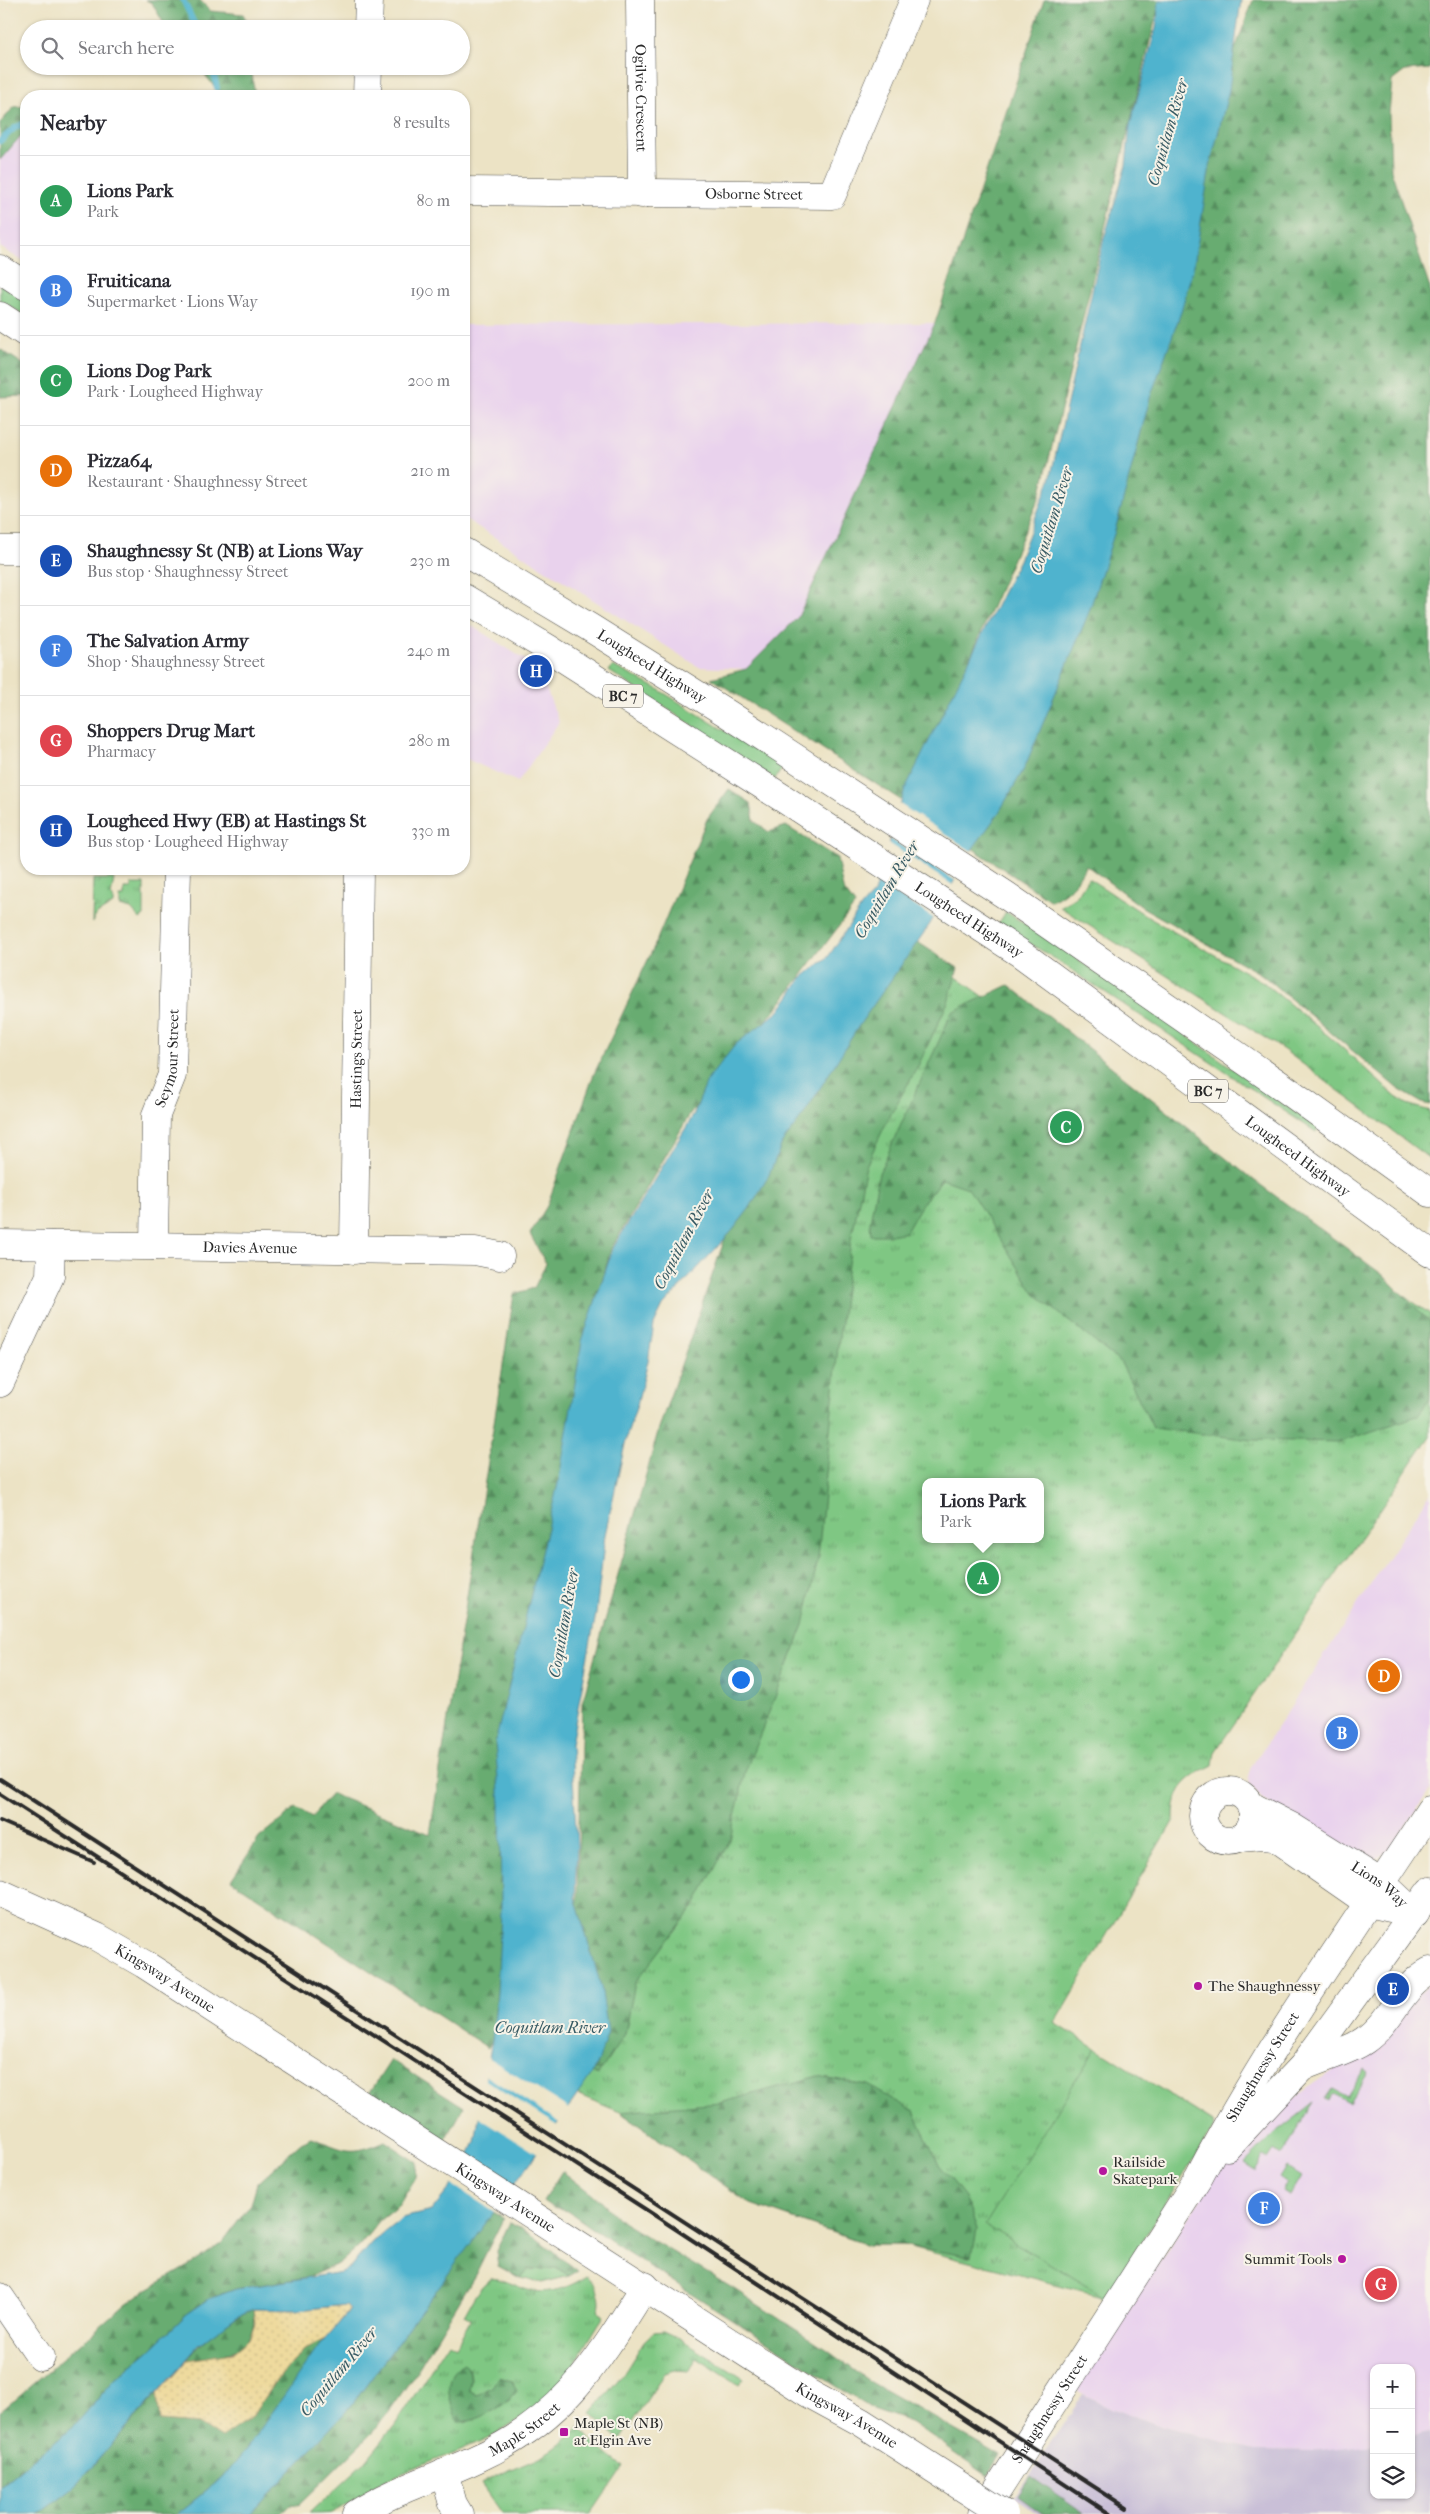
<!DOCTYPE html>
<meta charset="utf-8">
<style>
:root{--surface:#fff;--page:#f7f7f7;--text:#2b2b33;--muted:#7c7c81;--line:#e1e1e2;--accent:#0f766e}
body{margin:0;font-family:"IM FELL French Canon",serif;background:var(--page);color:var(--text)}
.controls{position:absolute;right:15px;bottom:15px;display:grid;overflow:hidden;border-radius:10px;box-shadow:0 1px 4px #0004}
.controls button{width:45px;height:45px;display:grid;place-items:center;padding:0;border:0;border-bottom:1px solid var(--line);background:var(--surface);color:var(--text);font:25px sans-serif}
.you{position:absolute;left:740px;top:1679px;width:18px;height:18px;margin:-12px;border:4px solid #fff;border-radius:50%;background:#1a73e8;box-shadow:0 0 0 8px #1a73e833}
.badge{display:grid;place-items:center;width:32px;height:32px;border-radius:50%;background:var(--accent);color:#fff;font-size:16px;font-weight:700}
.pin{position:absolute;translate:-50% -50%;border:2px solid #fff;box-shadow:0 1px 5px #0006}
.popup{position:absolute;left:922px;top:1478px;width:122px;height:65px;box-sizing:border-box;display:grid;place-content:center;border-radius:10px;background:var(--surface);filter:drop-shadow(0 1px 4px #0005);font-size:16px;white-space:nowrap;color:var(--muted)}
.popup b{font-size:19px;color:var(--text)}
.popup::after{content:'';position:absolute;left:50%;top:100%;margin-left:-10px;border:10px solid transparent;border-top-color:var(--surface)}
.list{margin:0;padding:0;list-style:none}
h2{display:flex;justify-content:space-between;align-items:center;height:65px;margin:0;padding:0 20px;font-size:21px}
h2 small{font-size:16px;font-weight:400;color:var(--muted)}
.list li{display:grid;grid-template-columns:32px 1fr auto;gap:15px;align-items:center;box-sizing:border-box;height:90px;padding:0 20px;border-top:1px solid var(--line)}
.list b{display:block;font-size:19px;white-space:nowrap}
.list p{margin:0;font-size:16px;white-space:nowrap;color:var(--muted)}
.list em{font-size:16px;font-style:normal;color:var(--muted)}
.icon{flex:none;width:28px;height:28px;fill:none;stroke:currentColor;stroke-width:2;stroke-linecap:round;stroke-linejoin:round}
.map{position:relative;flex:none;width:1430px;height:2514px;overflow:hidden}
.search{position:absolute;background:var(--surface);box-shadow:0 1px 4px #0004;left:20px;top:20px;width:450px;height:55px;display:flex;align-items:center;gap:12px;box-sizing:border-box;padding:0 18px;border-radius:28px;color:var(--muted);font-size:19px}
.panel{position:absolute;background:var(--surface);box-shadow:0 1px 4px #0004;left:20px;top:90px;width:450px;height:785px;border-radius:20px}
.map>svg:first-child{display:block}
</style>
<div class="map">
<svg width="1430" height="2514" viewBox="0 0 1430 2514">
<defs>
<pattern id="grass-tufts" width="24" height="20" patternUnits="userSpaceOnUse" patternTransform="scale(1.25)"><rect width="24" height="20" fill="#7fc783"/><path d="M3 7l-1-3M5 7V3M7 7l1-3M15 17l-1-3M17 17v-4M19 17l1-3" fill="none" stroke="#68a26b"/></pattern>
<pattern id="forest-firs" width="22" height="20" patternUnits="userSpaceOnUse" patternTransform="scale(1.25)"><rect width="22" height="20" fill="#67ac71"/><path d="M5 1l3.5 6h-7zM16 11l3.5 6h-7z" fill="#558c5d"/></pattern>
<pattern id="sand-dots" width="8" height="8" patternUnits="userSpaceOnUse" patternTransform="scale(1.25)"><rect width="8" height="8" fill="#eeda9e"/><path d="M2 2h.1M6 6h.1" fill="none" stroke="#cb8" stroke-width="1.8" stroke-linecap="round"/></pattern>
</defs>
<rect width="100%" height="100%" fill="#f7f3e8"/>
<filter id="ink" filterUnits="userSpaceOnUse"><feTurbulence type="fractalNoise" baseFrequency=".02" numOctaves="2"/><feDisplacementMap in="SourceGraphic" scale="10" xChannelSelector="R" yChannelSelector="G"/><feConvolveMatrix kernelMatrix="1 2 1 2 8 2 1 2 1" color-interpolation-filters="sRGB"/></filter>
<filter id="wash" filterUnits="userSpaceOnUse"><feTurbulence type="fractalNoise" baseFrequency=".0096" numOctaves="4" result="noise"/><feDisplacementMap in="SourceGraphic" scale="20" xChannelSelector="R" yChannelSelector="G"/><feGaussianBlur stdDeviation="1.12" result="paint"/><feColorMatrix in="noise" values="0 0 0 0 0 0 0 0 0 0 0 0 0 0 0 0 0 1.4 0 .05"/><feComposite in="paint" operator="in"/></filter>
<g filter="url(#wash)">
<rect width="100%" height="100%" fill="#ece3c5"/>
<g fill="#e9d2ed">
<path d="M0,128H26V263L0,247Z"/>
<path d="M935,323L798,617L746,669L699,667L464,518V325Z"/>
<path d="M464,621L538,668L559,722L518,782L464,758Z"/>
<path d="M1430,1494V1789L1389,1851L1375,1859L1366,1860L1265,1801L1249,1784L1248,1776L1251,1767Z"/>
<path d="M1430,1982V2433L1411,2437V2368H1374V2444L1355,2448L1311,2451L1255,2450L1163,2427L1114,2408L1113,2410L1076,2391L1214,2177L1233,2151L1280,2107L1362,2050Z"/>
</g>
<path fill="#c9bfd7" d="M1083,2395L1113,2410L1114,2408L1163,2427L1255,2450L1311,2451L1374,2444V2495H1411V2437L1430,2433V2514H1039L1014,2497Z"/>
<g fill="url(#grass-tufts)" stroke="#557957" fill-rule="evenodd">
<path d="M1088,878L1153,920L1263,982L1337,1043L1396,1097L1407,1104L1430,1111V1159L1284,1050L1060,907L1077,896Z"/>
<path d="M93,879H114L111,896L113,897V904L97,914L92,923Z"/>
<path d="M131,884H144V916L140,919L131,909L120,906V897H124V889H131Z"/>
<path d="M910,944L1430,1314V1436L1215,1752L1213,1765C1186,1779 1174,1787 1174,1820L1055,2023L1213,2122L1106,2297L903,2245H868L751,2204L620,2112L567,2090ZM926,1482H1040V1539H926Z"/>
<path d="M557,2267L569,2276L542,2283L520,2278L527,2268L543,2270Z"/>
<path d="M586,2276C595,2283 604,2297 598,2311L604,2316C589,2338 576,2366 558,2386C511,2439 442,2455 379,2483C363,2491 346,2507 331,2513C325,2514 315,2514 309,2514L364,2463L395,2425L449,2342L456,2346L471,2319L464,2315C470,2304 480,2284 491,2279C498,2276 520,2288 528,2290C547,2295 570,2288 586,2276ZM469,2368L471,2379L469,2390L477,2395L492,2387L510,2400L465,2423Z"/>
<path d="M664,2331L677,2337L744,2379L739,2385L697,2358L688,2371L675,2370L665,2373L620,2440L591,2413L626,2370L644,2341L654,2332Z"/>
<path d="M579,2427L604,2452L623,2467L591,2514H502L481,2484C501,2472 521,2466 542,2456C556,2449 568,2438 579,2427Z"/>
</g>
<g fill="url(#forest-firs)" stroke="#496c4e">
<path d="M146,0H200L210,11L243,14L246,20L247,29H167L152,3Z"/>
<path d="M1044,0H1160L1040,496L907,804L711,678L746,669L798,617L935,323Z"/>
<path d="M1253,0H1430V69L1405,71L1392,81L1389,114L1391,170L1430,289V1105L1422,1103L1398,1089L1261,974L1142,907L1086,865C1077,882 1069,893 1051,901L966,844L1202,141Z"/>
<path d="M198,66H251L255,96H222Z"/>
<path d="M26,106V130L0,160V123L14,107Z"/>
<path d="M0,349L26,366V396L0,397Z"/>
<path d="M729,789L751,803L754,821L769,832L786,826L837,858L843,889L855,905L777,1008L728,1063L689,1116L611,1249L580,1361L501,2021L488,2048L231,1880L259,1838L296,1808L312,1817L332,1794L430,1834L514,1294L534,1288L546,1264L530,1234L547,1206L594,1074L653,949L707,819Z"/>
<path d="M897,929L958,968L948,1002L918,1066L887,1121L866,1166L851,1240L838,1346L818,1559L804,1625L745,1772L730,1840L695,1905L635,1983L625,2034L598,2075L582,2070L573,2055L582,1703L659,1428L731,1221Z"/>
<path d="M1009,985L1247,1175L1383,1275L1430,1322V1399L1417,1416L1340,1442L1252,1440L1153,1428L1121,1363L1035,1294L968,1188L942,1179L922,1204L906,1232L890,1235H871L870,1222L879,1173L952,1012Z"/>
<path d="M391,2060L464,2107L445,2141L370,2092Z"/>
<path d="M818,2076L867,2085L914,2111L938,2163L965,2197L977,2230L972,2257L903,2245H868L751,2204L620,2112L720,2103Z"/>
<path d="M312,2138C346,2150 349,2157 385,2141L417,2162L416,2177L399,2205L380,2220L359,2246L340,2263L308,2277L236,2289L209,2299L187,2314L149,2351L115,2379L76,2424L0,2486V2412L125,2305L148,2289L195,2262L222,2243L251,2204L257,2183L301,2143Z"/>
<path d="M562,2171L602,2202L619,2220L734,2289L827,2350L869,2381L1000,2456L988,2475L913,2423L872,2409L616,2245L568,2211L553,2208L543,2201Z"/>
<path d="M493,2212L503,2219L475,2275L415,2374L388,2413L372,2433L299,2505L291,2504L280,2514H251L351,2406Z"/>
<path d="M510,2222L535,2237L578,2271L569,2276L557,2267L543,2270L528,2268L520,2278L498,2266L496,2251Z"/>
<path d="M253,2309C260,2352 221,2358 187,2360C205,2338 227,2320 253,2309Z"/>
<path d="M327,2338L247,2448L222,2478L177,2514H39L75,2486L157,2394L160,2421L199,2424L250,2418L274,2383L305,2349Z"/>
<path d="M464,2363C472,2372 471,2380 469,2390L477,2395L492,2387L498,2377L512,2381L517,2391C506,2406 477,2423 458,2422C450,2403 439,2376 464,2363Z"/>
<path d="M1030,2476L1084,2514H1044L1018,2495Z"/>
</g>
<path fill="url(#sand-dots)" stroke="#8c8264" d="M346,2305L350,2309L327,2338L305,2349L274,2383L250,2418L221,2438L199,2424L160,2421L157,2394L187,2360L232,2353L249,2339L255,2323L253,2309L298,2310Z"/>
<g fill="#7fc783" stroke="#557957">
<path d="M0,284L26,301V316L0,300Z"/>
<path d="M613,666L656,688L783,767L775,779L609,671Z"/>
<path d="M1006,912L1056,944L1318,1128L1316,1132L1052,957L998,924Z"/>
<path d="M1096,2048L1213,2122L1214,2128L1106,2297L985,2225Z"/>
<path d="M1364,2070L1368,2073L1349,2103L1333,2094L1328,2101L1325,2099L1332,2089L1347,2097Z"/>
<path d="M1314,2103L1281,2155L1274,2150L1268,2159L1263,2157L1255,2171L1244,2164L1273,2135Z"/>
<path d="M1287,2167L1301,2176L1289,2196L1282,2191L1287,2183L1280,2178Z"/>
</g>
<path fill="#4fb3ce" stroke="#3d6f7c" d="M1159,0H1241L1229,90L1210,166L1194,265L1180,315L1150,398L1115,531L1089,612L1024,769L998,814L971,851L930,924L860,1024L804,1114L782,1143L768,1177L749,1209L732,1231L663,1306L654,1325L648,1361L637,1405L627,1435L605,1535L596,1614L571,1744L577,1846L575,1897L601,1986L608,2032L596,2068L533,2159L351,2406L251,2514H177L222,2478L247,2448L319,2346L347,2314L350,2309L346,2305L298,2310L253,2309L237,2316L200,2344L75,2486L39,2514H0V2486L76,2424L115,2379L149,2351L187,2314L209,2299L236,2289L342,2272L350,2267L372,2242L402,2218L431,2211L460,2176L475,2142L492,2040L497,1992L501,1911L500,1804L495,1743L559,1479L582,1341L613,1248L693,1116L708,1079L736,1044L779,1011L802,978L828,957L862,906L874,893L905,789L1019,560L1050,480L1103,242L1126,165L1130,125L1156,28Z"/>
<g fill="#ece3c5">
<path d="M898,803L973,852L956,881L889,838Z"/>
<path d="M887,842L954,886L935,919L875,880Z"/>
<path d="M487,2057L571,2110L561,2124L485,2075Z"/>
<path d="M484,2079L559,2127L539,2155L478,2116Z"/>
<path d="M467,2155L516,2187L496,2213L451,2184Z"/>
</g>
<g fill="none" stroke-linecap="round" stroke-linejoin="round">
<g stroke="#4fb3ce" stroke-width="6">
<path d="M183,0L197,29"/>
<path d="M212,66L217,88"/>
<path d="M0,141L16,127L26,123"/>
</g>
</g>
</g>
<g filter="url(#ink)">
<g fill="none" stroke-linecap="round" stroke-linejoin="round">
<defs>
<g id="minor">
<path id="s1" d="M640,0L642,194"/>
<path d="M368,29L369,0"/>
<path d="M367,96L368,66"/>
<path id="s2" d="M464,191L832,195L914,0"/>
<path d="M0,550H26"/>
<path id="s3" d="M0,1244L475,1251L500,1256"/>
<path id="s4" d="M154,1246L156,1115L172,1075L177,869"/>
<path id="s5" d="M354,1250L359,869"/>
<path d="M0,1383L50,1276L51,1245"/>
<circle cx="1228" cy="1816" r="25"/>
<path id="s6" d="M1251,1806L1292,1827L1383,1884L1415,1914"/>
<path d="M1240,1838L1261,1836L1274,1837L1369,1903L1391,1908"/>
<path d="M0,2297L41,2357"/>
<path d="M444,2472L453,2504L459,2514"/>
<path id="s7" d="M356,2514C394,2490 435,2478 476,2459C563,2420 596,2364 645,2286"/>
</g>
<g id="major">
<path d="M0,269L26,286"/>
<path d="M0,316L26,333"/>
<path id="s8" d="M464,552L589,627L728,714L1007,896L1280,1085L1430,1193"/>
<path id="s9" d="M464,598L549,649L781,797L1020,953L1430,1253"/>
<path id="s10" d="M0,1893L97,1937L144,1964L808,2393L861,2422L976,2496"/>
<path d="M1305,2066C1322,2058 1350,2051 1365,2040C1391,2022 1400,1987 1430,1971"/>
<path d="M1227,2147L1303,2066L1430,1891"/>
<path id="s11" d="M982,2514L1199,2177C1266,2049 1351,1931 1430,1810"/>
</g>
</defs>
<use href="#minor" stroke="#484742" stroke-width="29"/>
<use href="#major" stroke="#484742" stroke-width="29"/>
<use href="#minor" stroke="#fff" stroke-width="28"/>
<use href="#major" stroke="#fff" stroke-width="28"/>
<g stroke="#2b2b2b" stroke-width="4">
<path d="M0,1779L1127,2508"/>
<path d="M0,1794L645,2209L1110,2514"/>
<path d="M0,1821L94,1862"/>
</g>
<defs>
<path id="major-bridge" d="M976,2496L1004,2514"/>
</defs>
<use href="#major-bridge" stroke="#484742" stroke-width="29" stroke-linecap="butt"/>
<use href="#major-bridge" stroke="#fff" stroke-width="28"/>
</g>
</g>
<g fill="#b5179e" stroke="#f7f3e8" stroke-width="2">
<circle cx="1198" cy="1986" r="5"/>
<circle cx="1103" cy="2171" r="5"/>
<circle cx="1342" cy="2259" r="5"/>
<rect x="559" y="2427" width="10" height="10" rx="2.5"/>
</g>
<g text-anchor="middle" stroke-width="4" stroke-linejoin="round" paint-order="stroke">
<g fill="#f7f3e8" stroke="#686764" stroke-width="1">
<rect x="603" y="684.5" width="40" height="23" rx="4"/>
<rect x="1188" y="1079.5" width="40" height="23" rx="4"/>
</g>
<g font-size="14" font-weight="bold" fill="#2b2b2b">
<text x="623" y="701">BC 7</text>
<text x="1208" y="1096">BC 7</text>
</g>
<g font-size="15" fill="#2b2b2b" stroke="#f7f3e8">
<text dy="5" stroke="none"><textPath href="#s1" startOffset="98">Ogilvie Crescent</textPath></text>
<text dy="5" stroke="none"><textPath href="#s2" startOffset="290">Osborne Street</textPath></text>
<text dy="5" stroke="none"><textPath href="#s8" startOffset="220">Lougheed Highway</textPath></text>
<text dy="5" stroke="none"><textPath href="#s9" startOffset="599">Lougheed Highway</textPath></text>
<text dy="5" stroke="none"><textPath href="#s4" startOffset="190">Seymour Street</textPath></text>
<text dy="5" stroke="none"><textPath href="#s5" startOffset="191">Hastings Street</textPath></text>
<text dy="5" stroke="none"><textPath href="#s9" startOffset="1004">Lougheed Highway</textPath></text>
<text dy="5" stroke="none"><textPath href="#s3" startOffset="250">Davies Avenue</textPath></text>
<text dy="5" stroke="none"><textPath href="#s6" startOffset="151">Lions Way</textPath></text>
<text dy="5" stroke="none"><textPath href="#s10" startOffset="186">Kingsway Avenue</textPath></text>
<text dy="5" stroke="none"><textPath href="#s11" startOffset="528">Shaughnessy Street</textPath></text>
<text dy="5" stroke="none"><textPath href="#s10" startOffset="591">Kingsway Avenue</textPath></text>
<text dy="5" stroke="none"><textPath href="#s11" startOffset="125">Shaughnessy Street</textPath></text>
<text dy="5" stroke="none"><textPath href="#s10" startOffset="996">Kingsway Avenue</textPath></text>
<text dy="5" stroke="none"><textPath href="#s7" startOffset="189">Maple Street</textPath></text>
</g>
<g font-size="15" fill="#2b2b2b" stroke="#f7f3e8" text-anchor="start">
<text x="1208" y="1991">The Shaughnessy</text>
<text x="1113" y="2167">Railside<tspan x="1113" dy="17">Skatepark</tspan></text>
<text x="1332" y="2264" text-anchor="end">Summit Tools</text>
<text x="574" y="2428">Maple St (NB)<tspan x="574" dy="17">at Elgin Ave</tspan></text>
</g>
<g font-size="16" font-style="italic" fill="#385b64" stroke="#f7f3e8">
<text transform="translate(1167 132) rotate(-74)" y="6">Coquitlam River</text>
<text transform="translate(1051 520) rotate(-73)" y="6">Coquitlam River</text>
<text transform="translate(886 889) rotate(-59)" y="6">Coquitlam River</text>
<text transform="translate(683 1239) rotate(-62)" y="6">Coquitlam River</text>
<text transform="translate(563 1623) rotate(-80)" y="6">Coquitlam River</text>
<text x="550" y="2033">Coquitlam River</text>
<text transform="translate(338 2371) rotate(-50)" y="6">Coquitlam River</text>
</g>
</g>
</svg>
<div class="controls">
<button>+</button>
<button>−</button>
<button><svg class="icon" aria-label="layers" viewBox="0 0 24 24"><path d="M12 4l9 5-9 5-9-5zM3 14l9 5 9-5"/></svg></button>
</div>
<div class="you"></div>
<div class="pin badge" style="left:983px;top:1578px;background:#2e9e5b">A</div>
<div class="popup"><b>Lions Park</b>Park</div>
<div class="pin badge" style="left:1342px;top:1733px;background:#3f7fe0">B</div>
<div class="pin badge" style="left:1066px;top:1127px;background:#2e9e5b">C</div>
<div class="pin badge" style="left:1384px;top:1676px;background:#e8710a">D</div>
<div class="pin badge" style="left:1393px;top:1989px;background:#1a4fb4">E</div>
<div class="pin badge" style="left:1264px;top:2208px;background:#3f7fe0">F</div>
<div class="pin badge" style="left:1381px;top:2284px;background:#e0444e">G</div>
<div class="pin badge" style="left:536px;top:671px;background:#1a4fb4">H</div>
<div class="search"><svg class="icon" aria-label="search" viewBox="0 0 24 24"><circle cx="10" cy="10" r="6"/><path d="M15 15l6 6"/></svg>Search here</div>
<section class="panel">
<h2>Nearby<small>8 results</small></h2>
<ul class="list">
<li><span class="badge" style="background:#2e9e5b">A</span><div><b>Lions Park</b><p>Park</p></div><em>80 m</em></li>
<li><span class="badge" style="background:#3f7fe0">B</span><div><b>Fruiticana</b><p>Supermarket · Lions Way</p></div><em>190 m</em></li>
<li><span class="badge" style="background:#2e9e5b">C</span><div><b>Lions Dog Park</b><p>Park · Lougheed Highway</p></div><em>200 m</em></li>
<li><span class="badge" style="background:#e8710a">D</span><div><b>Pizza64</b><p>Restaurant · Shaughnessy Street</p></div><em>210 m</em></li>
<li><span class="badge" style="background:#1a4fb4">E</span><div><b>Shaughnessy St (NB) at Lions Way</b><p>Bus stop · Shaughnessy Street</p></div><em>230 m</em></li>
<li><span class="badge" style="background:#3f7fe0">F</span><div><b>The Salvation Army</b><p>Shop · Shaughnessy Street</p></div><em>240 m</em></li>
<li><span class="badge" style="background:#e0444e">G</span><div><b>Shoppers Drug Mart</b><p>Pharmacy</p></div><em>280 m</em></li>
<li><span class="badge" style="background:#1a4fb4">H</span><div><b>Lougheed Hwy (EB) at Hastings St</b><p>Bus stop · Lougheed Highway</p></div><em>330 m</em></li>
</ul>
</section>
</div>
